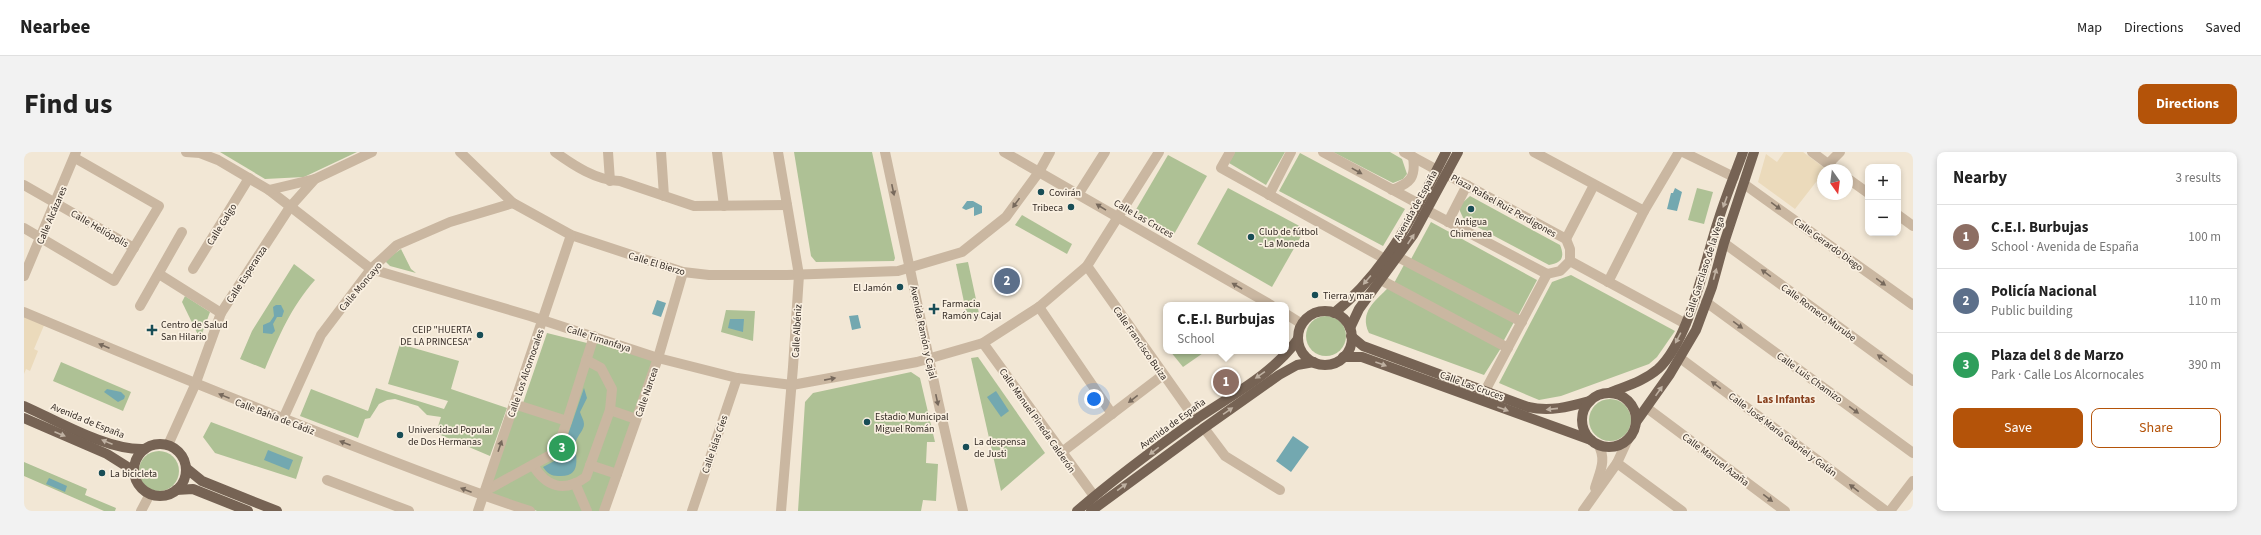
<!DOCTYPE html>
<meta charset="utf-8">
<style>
:root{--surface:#fff;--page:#f2f2f2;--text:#222;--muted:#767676;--line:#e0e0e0;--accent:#b45309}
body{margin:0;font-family:"Source Sans 3",sans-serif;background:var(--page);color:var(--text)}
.controls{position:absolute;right:12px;top:12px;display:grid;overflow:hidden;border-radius:8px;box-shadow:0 2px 6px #0003}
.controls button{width:36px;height:36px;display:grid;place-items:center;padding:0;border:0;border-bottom:1px solid var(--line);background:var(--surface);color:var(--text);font:20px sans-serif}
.compass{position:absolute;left:1793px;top:12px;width:36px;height:36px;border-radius:50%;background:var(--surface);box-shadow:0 2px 6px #0003;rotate:166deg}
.you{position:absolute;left:1070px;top:247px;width:14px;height:14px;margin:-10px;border:3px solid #fff;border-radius:50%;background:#1a73e8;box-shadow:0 0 0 6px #1a73e833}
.badge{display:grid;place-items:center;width:26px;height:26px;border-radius:50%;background:var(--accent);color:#fff;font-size:13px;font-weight:700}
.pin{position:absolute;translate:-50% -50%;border:2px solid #fff;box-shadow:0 1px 4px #0006}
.popup{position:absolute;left:1139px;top:150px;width:126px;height:52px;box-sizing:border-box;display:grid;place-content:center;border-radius:8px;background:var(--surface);filter:drop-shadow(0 1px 3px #0005);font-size:13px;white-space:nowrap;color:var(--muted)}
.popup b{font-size:15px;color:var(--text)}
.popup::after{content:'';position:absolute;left:50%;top:100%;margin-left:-8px;border:8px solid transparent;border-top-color:var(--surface)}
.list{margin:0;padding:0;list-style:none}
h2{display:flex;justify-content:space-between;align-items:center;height:52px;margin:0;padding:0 16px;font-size:17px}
h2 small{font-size:13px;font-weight:400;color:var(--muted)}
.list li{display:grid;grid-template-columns:26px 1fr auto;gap:12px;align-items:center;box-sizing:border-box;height:64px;padding:0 16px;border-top:1px solid var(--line)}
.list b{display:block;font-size:15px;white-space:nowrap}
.list p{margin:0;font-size:13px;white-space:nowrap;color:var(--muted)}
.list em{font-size:13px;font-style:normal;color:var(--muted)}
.actions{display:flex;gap:8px;padding:12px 16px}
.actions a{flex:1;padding:9px 0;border:1px solid var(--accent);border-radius:8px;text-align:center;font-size:14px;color:var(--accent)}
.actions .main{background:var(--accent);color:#fff}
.map{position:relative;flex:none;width:1889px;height:359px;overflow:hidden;border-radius:8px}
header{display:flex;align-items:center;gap:24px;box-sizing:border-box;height:56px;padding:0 20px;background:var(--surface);border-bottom:1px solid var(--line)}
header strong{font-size:19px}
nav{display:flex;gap:22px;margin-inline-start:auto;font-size:14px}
.intro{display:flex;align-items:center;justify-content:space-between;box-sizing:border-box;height:96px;padding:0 24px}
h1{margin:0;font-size:28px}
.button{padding:10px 18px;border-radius:8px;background:var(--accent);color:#fff;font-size:14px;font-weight:700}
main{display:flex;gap:24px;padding:0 24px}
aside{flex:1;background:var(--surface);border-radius:8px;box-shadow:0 2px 6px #0003}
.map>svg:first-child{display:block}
</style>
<header>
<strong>Nearbee</strong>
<nav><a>Map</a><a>Directions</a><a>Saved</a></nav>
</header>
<div class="intro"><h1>Find us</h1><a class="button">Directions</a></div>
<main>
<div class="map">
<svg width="1889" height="359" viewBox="0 0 1889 359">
<rect width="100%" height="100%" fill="#f2e7d5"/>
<g fill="#aec195">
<path d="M196,0H333L280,25L241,27Z"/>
<path d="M770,0H848L871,106L870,109L792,110L787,104Z"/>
<path d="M1211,0H1261L1242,33L1205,11Z"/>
<path d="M1309,0H1366L1378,7L1383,22L1379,27L1369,31Z"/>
<path d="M1276,1L1381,57L1359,94L1255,39Z"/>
<path d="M1144,3L1183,24L1149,84L1110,61Z"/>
<path d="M1204,36L1281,77L1248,135L1173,92Z"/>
<path d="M1673,36L1689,40L1680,72L1664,68Z"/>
<path d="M1446,44L1536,93C1541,105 1538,111 1525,113L1440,68L1436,59V53Z"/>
<path d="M998,63L1048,92L1043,102L991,73Z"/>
<path d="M1407,70L1513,128L1493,166L1386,109Z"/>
<path d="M377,97L387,117L392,121L366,114L362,110L363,107Z"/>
<path d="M944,110L956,166L944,169L932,112Z"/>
<path d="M1381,111L1490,170L1479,190L1369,133Z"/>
<path d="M270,112L291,128C267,155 255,184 241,217L216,207L228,179Z"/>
<path d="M1547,123L1651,179L1633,205L1625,212L1537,244L1515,248L1475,231L1528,130Z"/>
<path d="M1365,135L1477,196L1460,223L1345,181C1335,160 1351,149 1365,135Z"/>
<path d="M161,144L186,160L176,187L158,150Z"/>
<path d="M702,158L731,159L729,189L697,180Z"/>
<circle cx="1302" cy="184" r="20"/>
<path d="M523,181L567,192L570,184L634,206L580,359H513L461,339L490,252L498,254Z"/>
<path d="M376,192L435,209L427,237L483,256L466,304L412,281L417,265L403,263L394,254L371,247L363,248L355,252L346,266L341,267L334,286L276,264L287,237L344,259L352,236L420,257L424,249L364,232Z"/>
<path d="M1146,199H1182L1159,215Z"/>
<path d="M954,205L1021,301L977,339L947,206Z"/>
<path d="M37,210L107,240L99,259L29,229Z"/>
<path d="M887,220L896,226L911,290H903L902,311L914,312L912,349L899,348L897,359H774L781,250L789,241Z"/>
<circle cx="1586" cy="268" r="21"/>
<path d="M187,270L279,305L272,327L191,301L179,285Z"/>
<circle cx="135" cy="319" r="20"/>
<path d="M0,310L63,337L61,343L92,356L91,359H80L0,324Z"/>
</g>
<g fill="#ebdabb">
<path d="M1760,0H1779L1802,17L1799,18V21L1771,57L1734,30L1742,2L1753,10Z"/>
<path d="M0,165L21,171L10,197L14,199L6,219L2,217L0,222Z"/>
</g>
<g fill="#73a8b0">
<path d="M1651,36L1658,40L1653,59L1643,57L1647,41H1649Z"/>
<path d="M943,49H949L958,54V61L950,64V55L942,58L938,56Z"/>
<path d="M633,148L642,151L637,165L628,162Z"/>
<path d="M252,153H257L260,159L258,165H253L249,172L251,179L248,182L239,181V173L246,170L250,164L249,155Z"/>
<path d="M834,163L837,176L828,178L825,164Z"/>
<path d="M706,167H720L719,180L704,176Z"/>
<path d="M560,236L563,246L556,260C557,264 560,268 560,272C560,278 554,283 552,289C549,299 562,326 534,324C527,324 523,321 519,315L536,306Z"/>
<path d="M83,237L97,240L101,244L100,247L94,250L80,240Z"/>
<path d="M972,239L985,259L977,265L963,245Z"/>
<path d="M1269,284L1285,295L1267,320L1252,309Z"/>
<path d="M244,298L269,308L265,318L240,308Z"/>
<path d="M25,326L43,334L41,340L22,332Z"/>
</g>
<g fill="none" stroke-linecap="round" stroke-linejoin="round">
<g stroke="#cab7a1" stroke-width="10">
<path d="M162,0L176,1L194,8L245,38L347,117L506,164L634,206L713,226L768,233L893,210L959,191L1015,155L1063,114L1135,0"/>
<path d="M436,0L489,51L547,83L659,120L685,123H763L874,119L938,100L982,65L1015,20L1026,0"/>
<path d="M531,0C549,13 573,29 596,29L670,54L763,53"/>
<path d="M584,0L586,29"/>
<path d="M637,0L640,44"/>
<path d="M693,0L700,54"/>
<path d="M754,0L775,123L769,215L757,359"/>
<path d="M861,0L914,249L939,359"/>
<path d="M980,0L1247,153"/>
<path d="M1206,0L1197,16L1361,107"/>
<path d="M1299,0L1395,52"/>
<path d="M1380,0L1413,18"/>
<path d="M1510,0L1620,59"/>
<path d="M1659,0L1710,25"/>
<path d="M1788,0L1812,18"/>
<path d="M1804,12L1816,0"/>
<path d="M1823,26L1844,41"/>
<path d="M1720,32L1889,153"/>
<path d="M0,33L110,96"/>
<path d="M245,38L291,27"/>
<path d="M1368,38C1387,31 1392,25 1389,5"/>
<path d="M1055,41L1081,0"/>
<path d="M1245,43L1267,0"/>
<path d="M1404,59L1523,122L1536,119L1546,109V97L1542,87L1422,22"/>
<path d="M1874,63L1889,74"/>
<path d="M1424,70L1443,33"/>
<path d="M0,76L90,129L135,54L51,6"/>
<path d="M1542,87L1570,33"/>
<path d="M1700,91L1889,229"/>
<path d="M1374,105L1498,170"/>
<path d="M1546,109L1662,172"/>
<path d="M1063,114L1172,268"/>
<path d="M169,117L225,26"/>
<path d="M135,122L197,161"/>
<path d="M0,124L52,0"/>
<path d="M1357,128L1484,196"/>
<path d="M1584,130L1620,59L1655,0"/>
<path d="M1682,150L1889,301"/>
<path d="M116,154L158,80"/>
<path d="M1015,155L1088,262"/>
<path d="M0,160C107,205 214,249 322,291C383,315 444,339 506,359"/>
<path d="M1262,162L1278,172"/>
<path d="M959,191L1070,344"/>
<path d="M1656,206L1862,359"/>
<path d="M1461,239L1523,122"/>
<path d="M1623,256L1761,359"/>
<path d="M586,258L612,267"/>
<path d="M259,267L297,183L347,117L373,93L426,70L489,51"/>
<path d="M543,269L570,184"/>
<path d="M1180,276L1201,304L1256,338"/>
<path d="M144,293L171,233L197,161L266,55L291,27L348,0"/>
<path d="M1038,300L1139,223"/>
<path d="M1593,311L1658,359"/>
<path d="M509,313C522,335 540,341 562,325L586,258L588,237L577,216L562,208"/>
<path d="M566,313L593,322"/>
<path d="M303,328L385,359"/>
<path d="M551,331L563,359"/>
<path d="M1571,336C1576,319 1583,308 1574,292"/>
<path d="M461,339L532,300L543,269L490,252"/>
<path d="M117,359L126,342"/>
<path d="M454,359L547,83"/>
<path d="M580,359L634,206L659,120"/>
<path d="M668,359L713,226"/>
<path d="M1559,359L1593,311L1604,287"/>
<path d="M1866,359L1889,329"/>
</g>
<g stroke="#766354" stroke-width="10">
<circle cx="1301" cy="186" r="27"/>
<path d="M1310,161C1363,119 1392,58 1422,0"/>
<path d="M1326,176L1335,157L1389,83L1434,0"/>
<path d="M1327,184L1339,194L1504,255C1526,260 1544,255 1566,249"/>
<path d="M1319,205H1338L1567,288"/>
<path d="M1585,241C1602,234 1620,229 1634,217C1666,188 1681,107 1695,66C1702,44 1711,22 1719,0"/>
<circle cx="1585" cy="268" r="27"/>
<path d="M0,254C34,269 84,299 121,297"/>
<path d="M0,266L83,302L110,319"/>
<path d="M1612,270L1646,222L1672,178L1688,135L1700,91L1730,0"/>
<circle cx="136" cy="318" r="26"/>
<path d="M162,316L178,329L253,359"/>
<path d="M152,338L169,337L224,359"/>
<path d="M1053,359C1091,326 1133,295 1174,266C1208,243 1250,221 1274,187"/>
<path d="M1067,359L1180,276L1255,223L1273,213L1290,210"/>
</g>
</g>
<defs><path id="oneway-solid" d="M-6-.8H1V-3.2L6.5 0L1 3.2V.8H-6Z"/></defs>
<g fill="#77695c">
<use href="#oneway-solid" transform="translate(1333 19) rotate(29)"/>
<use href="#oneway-solid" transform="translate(869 38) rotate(78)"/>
<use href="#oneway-solid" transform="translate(992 51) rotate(126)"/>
<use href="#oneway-solid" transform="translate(1752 54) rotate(36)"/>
<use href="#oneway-solid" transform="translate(1077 55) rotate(-148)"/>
<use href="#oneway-solid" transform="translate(1742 121) rotate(-144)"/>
<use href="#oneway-solid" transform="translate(1857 130) rotate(36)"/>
<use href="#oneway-solid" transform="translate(1213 134) rotate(-150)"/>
<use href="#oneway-solid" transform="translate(1714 173) rotate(36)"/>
<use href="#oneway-solid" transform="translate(80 194) rotate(-157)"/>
<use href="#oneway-solid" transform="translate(1858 206) rotate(-144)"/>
<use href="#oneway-solid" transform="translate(806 227) rotate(-11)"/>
<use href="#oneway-solid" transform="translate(1692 233) rotate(-143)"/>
<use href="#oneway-solid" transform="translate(200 244) rotate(-158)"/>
<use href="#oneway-solid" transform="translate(1109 247) rotate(142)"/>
<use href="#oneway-solid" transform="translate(913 248) rotate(78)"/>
<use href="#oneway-solid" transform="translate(1830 258) rotate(36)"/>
<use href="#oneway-solid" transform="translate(321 291) rotate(-159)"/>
<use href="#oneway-solid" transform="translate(476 294) rotate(-71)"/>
<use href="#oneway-solid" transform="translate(1830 336) rotate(-143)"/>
<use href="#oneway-solid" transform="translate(442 338) rotate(-159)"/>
<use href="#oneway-solid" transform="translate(1744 346) rotate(37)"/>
</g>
<g fill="#bfb1a2">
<use href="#oneway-solid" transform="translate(1701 50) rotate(110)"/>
<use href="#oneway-solid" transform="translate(1387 87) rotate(-56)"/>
<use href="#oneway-solid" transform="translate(1691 122) rotate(-75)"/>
<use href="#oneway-solid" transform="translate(1343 128) rotate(130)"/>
<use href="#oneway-solid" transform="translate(1654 186) rotate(118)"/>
<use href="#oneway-solid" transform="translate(1357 212) rotate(20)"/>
<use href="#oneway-solid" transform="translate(1236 223) rotate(145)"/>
<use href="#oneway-solid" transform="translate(1635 239) rotate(-55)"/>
<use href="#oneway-solid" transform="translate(1479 257) rotate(20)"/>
<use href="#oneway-solid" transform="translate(1528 257) rotate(174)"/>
<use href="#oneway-solid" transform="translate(1204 259) rotate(-35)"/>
<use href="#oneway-solid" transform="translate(36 282) rotate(23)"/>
<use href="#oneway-solid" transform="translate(83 290) rotate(-158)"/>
<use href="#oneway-solid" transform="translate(1130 299) rotate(143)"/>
<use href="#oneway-solid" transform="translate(1098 335) rotate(-36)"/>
</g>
<g fill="#184d56" stroke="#faf0e1" stroke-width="1.5">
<circle cx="1017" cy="40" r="4"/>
<circle cx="1047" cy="55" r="4"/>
<circle cx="1447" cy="57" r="4"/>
<circle cx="1227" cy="85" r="4"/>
<circle cx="876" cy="135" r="4"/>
<circle cx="1291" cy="143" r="4"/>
<path d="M908 151h4v4h4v4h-4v4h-4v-4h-4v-4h4z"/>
<path d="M126 172h4v4h4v4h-4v4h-4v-4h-4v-4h4z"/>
<circle cx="456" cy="183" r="4"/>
<circle cx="843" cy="270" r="4"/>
<circle cx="376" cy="283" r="4"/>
<circle cx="942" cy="295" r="4"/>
<circle cx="78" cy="321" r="4"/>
</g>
<g text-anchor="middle" stroke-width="3.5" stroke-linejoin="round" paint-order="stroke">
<g font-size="10" fill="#332a24" stroke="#faf0e1" text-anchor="start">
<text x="1025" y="44">Covirán</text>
<text x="1039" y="59" text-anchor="end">Tribeca</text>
<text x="1447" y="73" text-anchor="middle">Antigua<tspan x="1447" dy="12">Chimenea</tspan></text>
<text x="1235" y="83">Club de fútbol<tspan x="1235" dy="12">- La Moneda</tspan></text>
<text x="868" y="139" text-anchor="end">El Jamón</text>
<text x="1299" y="147">Tierra y mar</text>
<text x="918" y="155">Farmacia<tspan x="918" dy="12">Ramón y Cajal</tspan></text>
<text x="137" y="176">Centro de Salud<tspan x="137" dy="12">San Hilario</tspan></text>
<text x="448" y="181" text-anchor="end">CEIP "HUERTA<tspan x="448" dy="12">DE LA PRINCESA"</tspan></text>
<text x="851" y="268">Estadio Municipal<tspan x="851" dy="12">Miguel Román</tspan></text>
<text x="384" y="281">Universidad Popular<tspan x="384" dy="12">de Dos Hermanas</tspan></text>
<text x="950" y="293">La despensa<tspan x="950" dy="12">de Justi</tspan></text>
<text x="86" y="325">La bicicleta</text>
</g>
<g font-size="10" fill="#332a24" stroke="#faf0e1">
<text transform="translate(1391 53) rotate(-61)" y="4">Avenida de España</text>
<text transform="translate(1480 53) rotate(29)" y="4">Plaza Rafael Ruiz Perdigones</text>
<text transform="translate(27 63) rotate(-67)" y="4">Calle Alcázares</text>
<text transform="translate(1120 66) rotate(30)" y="4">Calle Las Cruces</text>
<text transform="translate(197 72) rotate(-58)" y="4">Calle Galgo</text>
<text transform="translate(76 76) rotate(30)" y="4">Calle Heliópolis</text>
<text transform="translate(1805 92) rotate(36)" y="4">Calle Gerardo Diego</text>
<text transform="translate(633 111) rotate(17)" y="4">Calle El Bierzo</text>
<text transform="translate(1680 115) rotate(-72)" y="4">Calle Garcilaso de la Vega</text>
<text transform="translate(222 122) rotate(-57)" y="4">Calle Esperanza</text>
<text transform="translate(336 134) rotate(-50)" y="4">Calle Moncayo</text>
<text transform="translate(1795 160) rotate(36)" y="4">Calle Romero Murube</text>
<text transform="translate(772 179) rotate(-87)" y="4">Calle Albéniz</text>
<text transform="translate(900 180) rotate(78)" y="4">Avenida Ramón y Cajal</text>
<text transform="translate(575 186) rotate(18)" y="4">Calle Timanfaya</text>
<text transform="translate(1117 191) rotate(55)" y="4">Calle Francisco Buiza</text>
<text transform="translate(501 221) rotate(-71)" y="4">Calle Los Alcornocales</text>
<text transform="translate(1786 225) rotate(36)" y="4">Calle Luis Chamizo</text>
<text transform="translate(1448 233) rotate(20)" y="4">Calle Las Cruces</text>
<text transform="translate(622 240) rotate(-71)" y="4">Calle Narcea</text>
<text transform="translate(251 264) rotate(21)" y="4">Calle Bahía de Cádiz</text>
<text transform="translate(64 268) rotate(22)" y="4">Avenida de España</text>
<text transform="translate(1014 268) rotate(55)" y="4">Calle Manuel Pineda Calderón</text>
<text transform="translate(1148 271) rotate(-36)" y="4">Avenida de España</text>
<text transform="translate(1759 282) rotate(37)" y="4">Calle José María Gabriel y Galán</text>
<text transform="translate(690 292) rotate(-71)" y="4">Calle Islas Cíes</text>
<text transform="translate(1692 307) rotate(37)" y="4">Calle Manuel Azaña</text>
</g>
<g font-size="11" font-weight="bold" fill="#863d1a" stroke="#faf0e1">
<text x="1762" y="251">Las Infantas</text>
</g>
</g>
</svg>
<div class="controls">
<button>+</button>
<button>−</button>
</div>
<svg class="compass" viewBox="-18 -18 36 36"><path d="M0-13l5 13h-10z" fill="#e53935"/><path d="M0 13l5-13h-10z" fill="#767676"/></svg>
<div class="you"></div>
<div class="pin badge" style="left:1202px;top:230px;background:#8d6e63">1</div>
<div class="popup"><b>C.E.I. Burbujas</b>School</div>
<div class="pin badge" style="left:983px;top:129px;background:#5c6f8a">2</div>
<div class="pin badge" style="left:538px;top:296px;background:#2e9e5b">3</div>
</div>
<aside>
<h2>Nearby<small>3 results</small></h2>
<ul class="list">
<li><span class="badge" style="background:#8d6e63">1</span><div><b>C.E.I. Burbujas</b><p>School · Avenida de España</p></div><em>100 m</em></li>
<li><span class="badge" style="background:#5c6f8a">2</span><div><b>Policía Nacional</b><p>Public building</p></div><em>110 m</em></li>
<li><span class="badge" style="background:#2e9e5b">3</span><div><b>Plaza del 8 de Marzo</b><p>Park · Calle Los Alcornocales</p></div><em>390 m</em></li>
</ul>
<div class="actions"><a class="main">Save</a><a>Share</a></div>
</aside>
</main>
